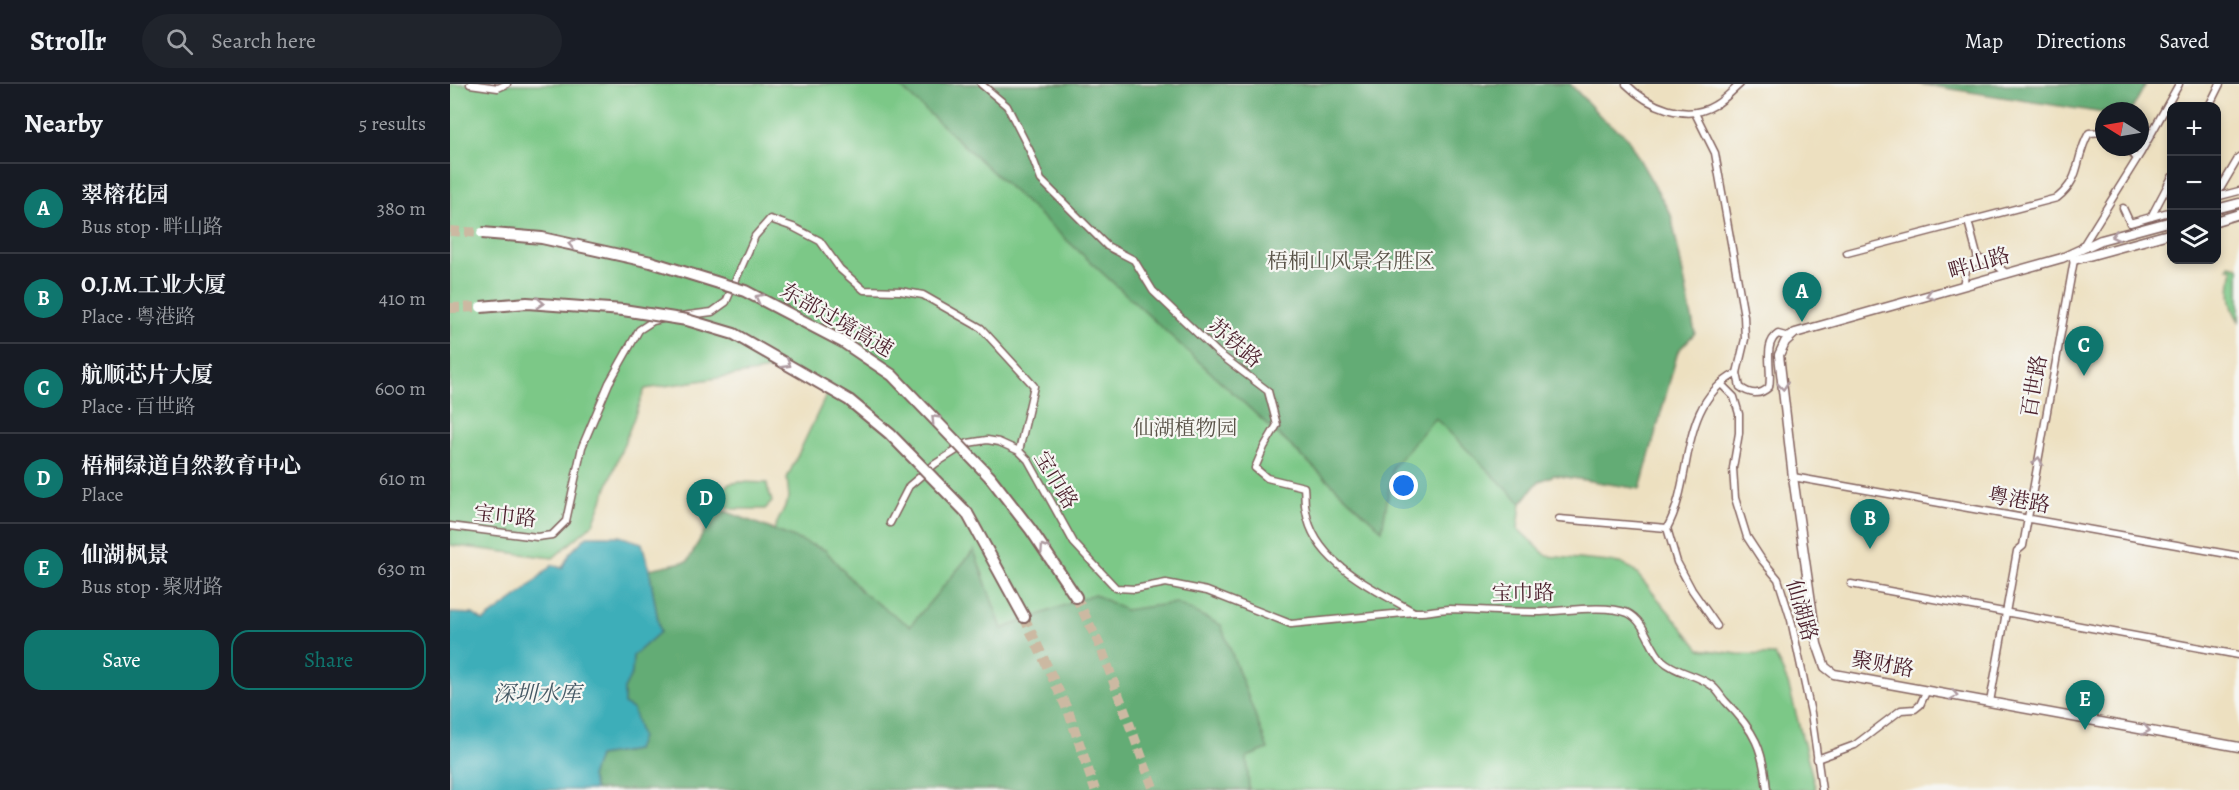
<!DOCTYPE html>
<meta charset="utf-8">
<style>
:root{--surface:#171b24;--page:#20242c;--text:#f1f3f6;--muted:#9ea1a6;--line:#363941;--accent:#0f766e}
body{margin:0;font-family:Alegreya,"Noto Serif SC",serif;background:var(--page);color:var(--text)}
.controls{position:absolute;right:18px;top:18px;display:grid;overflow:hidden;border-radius:12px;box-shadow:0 3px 9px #0003}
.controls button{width:54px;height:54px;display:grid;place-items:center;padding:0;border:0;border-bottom:2px solid var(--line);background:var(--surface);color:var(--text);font:30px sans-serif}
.compass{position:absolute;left:1645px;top:18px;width:54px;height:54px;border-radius:50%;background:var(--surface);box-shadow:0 3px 9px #0003;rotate:281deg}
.you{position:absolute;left:954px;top:402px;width:21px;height:21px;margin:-15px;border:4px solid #fff;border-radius:50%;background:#1a73e8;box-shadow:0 0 0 9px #1a73e833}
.badge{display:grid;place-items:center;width:39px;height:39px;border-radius:50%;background:var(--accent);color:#fff;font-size:20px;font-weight:700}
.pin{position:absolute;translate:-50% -50px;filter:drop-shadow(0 2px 3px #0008)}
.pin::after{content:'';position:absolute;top:32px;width:21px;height:18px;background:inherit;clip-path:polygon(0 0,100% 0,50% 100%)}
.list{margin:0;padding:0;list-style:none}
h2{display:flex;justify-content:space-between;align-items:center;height:78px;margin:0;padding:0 24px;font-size:26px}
h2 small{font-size:20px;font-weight:400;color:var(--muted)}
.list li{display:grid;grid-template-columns:39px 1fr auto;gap:18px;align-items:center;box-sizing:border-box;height:90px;padding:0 24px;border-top:2px solid var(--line)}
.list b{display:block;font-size:22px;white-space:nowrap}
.list p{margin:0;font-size:20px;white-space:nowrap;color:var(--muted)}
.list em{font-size:20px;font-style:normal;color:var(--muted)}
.actions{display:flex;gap:12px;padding:18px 24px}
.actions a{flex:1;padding:14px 0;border:2px solid var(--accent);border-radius:18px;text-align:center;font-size:21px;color:var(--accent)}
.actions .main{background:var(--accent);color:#fff}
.icon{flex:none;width:33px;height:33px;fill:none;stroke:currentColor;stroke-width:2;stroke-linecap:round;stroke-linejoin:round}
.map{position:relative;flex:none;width:1789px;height:706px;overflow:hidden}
header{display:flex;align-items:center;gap:36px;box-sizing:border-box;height:84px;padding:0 30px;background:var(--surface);border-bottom:2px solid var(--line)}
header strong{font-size:28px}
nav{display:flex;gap:33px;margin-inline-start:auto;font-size:21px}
.search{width:420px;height:54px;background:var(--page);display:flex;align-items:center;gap:15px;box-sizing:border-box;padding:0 21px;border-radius:33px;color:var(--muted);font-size:22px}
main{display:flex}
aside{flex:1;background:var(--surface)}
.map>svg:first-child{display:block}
</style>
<header>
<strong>Strollr</strong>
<div class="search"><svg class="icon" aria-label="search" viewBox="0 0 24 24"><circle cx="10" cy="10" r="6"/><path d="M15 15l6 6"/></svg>Search here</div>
<nav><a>Map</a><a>Directions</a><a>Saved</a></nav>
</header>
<main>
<aside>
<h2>Nearby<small>5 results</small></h2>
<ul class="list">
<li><span class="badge">A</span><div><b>翠榕花园</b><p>Bus stop · 畔山路</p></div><em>380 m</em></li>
<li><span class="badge">B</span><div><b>O.J.M.工业大厦</b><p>Place · 粤港路</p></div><em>410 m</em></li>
<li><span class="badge">C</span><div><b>航顺芯片大厦</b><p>Place · 百世路</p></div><em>600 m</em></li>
<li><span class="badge">D</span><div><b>梧桐绿道自然教育中心</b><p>Place</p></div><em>610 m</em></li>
<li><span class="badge">E</span><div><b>仙湖枫景</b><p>Bus stop · 聚财路</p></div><em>630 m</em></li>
</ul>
<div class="actions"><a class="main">Save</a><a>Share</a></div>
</aside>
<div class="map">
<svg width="1789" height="706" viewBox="0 0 1789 706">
<rect width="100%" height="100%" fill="#f6f6f2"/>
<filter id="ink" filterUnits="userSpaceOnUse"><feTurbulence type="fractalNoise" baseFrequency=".0167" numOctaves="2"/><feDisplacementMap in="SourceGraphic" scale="12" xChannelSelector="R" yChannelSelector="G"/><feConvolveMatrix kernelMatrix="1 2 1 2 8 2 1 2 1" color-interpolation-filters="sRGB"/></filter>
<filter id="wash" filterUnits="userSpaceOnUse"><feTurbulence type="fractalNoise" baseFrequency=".008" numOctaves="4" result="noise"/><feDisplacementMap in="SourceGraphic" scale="24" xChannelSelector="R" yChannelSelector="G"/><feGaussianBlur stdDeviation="1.35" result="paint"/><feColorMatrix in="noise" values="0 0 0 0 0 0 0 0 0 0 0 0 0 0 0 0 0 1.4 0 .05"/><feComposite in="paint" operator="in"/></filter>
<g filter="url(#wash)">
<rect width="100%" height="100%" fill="#ede0c0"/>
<g fill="#7bc887" stroke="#627459" stroke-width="1.5">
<path d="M0,0H1120L1153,35L1176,52L1221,131L1245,249L1228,267L1190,405L1104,391L1088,398L1071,419L1068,445L1097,472L1170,479L1183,485L1250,565L1288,570L1325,571L1338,599L1366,706H684L309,476L339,414L337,394L381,301L327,285L195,305L143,440L103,474L0,461Z"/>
<path d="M1779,181L1789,183V237C1778,221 1779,205 1783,185L1778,184Z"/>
<path d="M290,398L317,399C317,406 321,411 322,418L315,425H282L272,421L271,409L278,400Z"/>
</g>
<g fill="#64ac74" stroke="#576650" stroke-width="1.5">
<path d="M447,0H1120L1153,35L1176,52L1221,131L1245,249L1228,267L1190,405L1104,391L1088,398L1071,419L985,334L943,383L932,446Z"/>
<path d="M1469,0H1696L1681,27H1654V29Z"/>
<path d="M267,424L375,466L412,508L460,542L524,466L552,545L644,510L675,526L726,519L771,541L818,665L797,673L799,706H145L141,693L148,672L186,666L174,620V605L182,589L183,572L210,548L199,485L238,477Z"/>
</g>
<path fill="#3eaeb9" stroke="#446672" stroke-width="1.5" d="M137,452H169L192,459L199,485L210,548L183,572L182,589L174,605V620L183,625L191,653L186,666L148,672L141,693L145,706H0V529L23,530L33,537L72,509L102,481L112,484L120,469Z"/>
</g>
<g filter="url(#ink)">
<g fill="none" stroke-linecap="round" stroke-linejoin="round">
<g stroke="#ccb9a2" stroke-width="10" stroke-dasharray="10 5" stroke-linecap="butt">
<path d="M0,147L32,149"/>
<path d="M0,224L31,223"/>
<path d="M626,513L651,564L704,706"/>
<path d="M574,533L619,629L645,706"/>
</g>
<defs>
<g id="street">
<path d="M20,0L48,4L57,0"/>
<path d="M531,0L557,22L580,67L591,96L657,162L684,176L703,207L768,269L818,307L827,341L814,363L805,384L817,394L854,403C855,411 854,419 856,427C864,479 923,504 964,528"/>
<path d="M1176,0C1198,22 1236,39 1265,21C1274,16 1282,7 1290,0"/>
<path d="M1759,22L1770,0"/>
<path d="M1245,29L1265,69L1294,232L1295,255L1287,289L1290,303C1299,310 1310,312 1319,303C1323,287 1312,260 1328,250L1339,253"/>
<path d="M1674,63L1687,74"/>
<path d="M1766,112L1789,73"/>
<path d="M1766,113L1789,107"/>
<path d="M1673,124L1680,139L1722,127"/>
<path d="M1701,133L1722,93"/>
<path d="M1518,137L1528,175"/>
<path d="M1631,165L1690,70L1729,0"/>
<path d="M1397,169L1607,114C1633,93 1624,75 1639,49L1654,48"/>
<path d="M1513,202L1516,186L1528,175L1542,177L1557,190"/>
<path d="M231,232L262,228L276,218L305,152L320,135L343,143L370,157L390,185L414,206L450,207L473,211L531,244L584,302L569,367"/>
<path d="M1271,300L1284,313L1289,330V349L1283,384L1285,414L1297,453L1312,476L1328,495L1341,536L1361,629L1372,706"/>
<path d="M1343,393L1789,472"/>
<path d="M1109,435L1217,444"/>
<path d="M440,439L459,402L485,380L518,359L537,356L549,358L569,367L578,376L624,459L666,504L685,505L716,499L757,507L841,540L964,528C977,529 988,525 1000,525C1031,526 1061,528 1091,528C1115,527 1156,520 1178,529C1196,538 1199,563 1212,576C1226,589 1246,590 1261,601C1267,605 1271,613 1276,618C1305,647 1313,665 1317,706"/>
<path d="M0,442L87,453L102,451L116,437L132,363L159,299L189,246L203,237L212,235"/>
<path d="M1217,444C1245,393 1227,320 1287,289"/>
<path d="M1217,444L1227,478L1242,506L1267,542"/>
<path d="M1401,500L1789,571"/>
<path d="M1540,618L1567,467L1573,462L1624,176"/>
<path d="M1367,675L1405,661L1451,626L1465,625L1470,621L1477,606"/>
</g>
<g id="secondary">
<path d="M1766,125L1789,119"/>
<path d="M1722,137L1651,156L1612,174L1345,249L1335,258L1329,271L1343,393L1367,560L1375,583L1384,590L1789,663"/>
<path d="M1766,137L1789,130"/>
<path d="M1624,176L1722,149"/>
</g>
<g id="highway">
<path d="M540,393L581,446L626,513"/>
<path d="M517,429L574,533"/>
</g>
</defs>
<use href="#street" stroke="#83635f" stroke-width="9"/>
<use href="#secondary" stroke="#83635f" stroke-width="11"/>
<use href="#highway" stroke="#83635f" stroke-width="14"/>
<use href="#street" stroke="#fff" stroke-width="6"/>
<use href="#secondary" stroke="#fff" stroke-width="8"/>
<use href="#highway" stroke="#fff" stroke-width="10"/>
<defs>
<g id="highway-bridge">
<path d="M32,149L92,154L201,178L295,207L393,258L442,291L540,393"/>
<path d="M31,223L77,219L173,226L237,236L284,250L399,316L440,350L517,429"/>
</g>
</defs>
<use href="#highway-bridge" stroke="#83635f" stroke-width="14" stroke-linecap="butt"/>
<use href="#highway-bridge" stroke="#fff" stroke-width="10"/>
</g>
<defs><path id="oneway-chevron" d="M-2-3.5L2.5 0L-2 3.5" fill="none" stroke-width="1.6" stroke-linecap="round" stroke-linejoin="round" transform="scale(1.5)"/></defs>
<g stroke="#ae9aa0">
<use href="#oneway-chevron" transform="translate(1665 152) rotate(165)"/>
<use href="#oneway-chevron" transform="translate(122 160) rotate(-167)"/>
<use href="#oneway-chevron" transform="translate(1480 211) rotate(164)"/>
<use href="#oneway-chevron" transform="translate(309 214) rotate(-153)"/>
<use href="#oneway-chevron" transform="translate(90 219) rotate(3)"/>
<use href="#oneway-chevron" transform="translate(337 280) rotate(30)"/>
<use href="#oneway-chevron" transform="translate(1333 302) rotate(84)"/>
<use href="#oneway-chevron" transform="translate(485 335) rotate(-134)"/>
<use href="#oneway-chevron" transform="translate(1588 377) rotate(-80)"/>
<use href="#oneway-chevron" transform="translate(594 464) rotate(-124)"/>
<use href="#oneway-chevron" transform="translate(1504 611) rotate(10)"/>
<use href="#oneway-chevron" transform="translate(1696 646) rotate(10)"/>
</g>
</g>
<g text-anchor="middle" stroke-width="4.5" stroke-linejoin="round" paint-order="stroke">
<g font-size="21" fill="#595247" stroke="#f6f6f2">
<text x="901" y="184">梧桐山风景名胜区</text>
<text x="735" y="351">仙湖植物园</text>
</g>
<g font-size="21" fill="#4a1f2b" stroke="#f6f6f2">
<text transform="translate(1529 179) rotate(-16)" y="7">畔山路</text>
<text transform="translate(387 236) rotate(30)" y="7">东部过境高速</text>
<text transform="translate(785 259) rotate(40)" y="7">苏铁路</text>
<text transform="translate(1584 302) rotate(-80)" y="7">百世路</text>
<text transform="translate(606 396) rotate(59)" y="7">宝巾路</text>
<text transform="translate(1569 416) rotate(10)" y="7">粤港路</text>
<text transform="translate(55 432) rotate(6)" y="7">宝巾路</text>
<text transform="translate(1073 509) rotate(-1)" y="7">宝巾路</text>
<text transform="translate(1352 526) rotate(74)" y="7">仙湖路</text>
<text transform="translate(1433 580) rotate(10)" y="7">聚财路</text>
</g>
<g font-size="22" font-style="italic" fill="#455864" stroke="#f6f6f2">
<text x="87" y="617">深圳水库</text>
</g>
</g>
</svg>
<div class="controls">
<button>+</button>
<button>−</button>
<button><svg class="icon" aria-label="layers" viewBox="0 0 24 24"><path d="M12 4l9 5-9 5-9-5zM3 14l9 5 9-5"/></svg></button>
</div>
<svg class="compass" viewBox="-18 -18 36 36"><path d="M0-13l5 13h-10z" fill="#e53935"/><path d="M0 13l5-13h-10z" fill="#9ea1a6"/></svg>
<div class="you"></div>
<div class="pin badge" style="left:1352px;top:238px">A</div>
<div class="pin badge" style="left:1420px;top:465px">B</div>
<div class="pin badge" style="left:1634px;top:292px">C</div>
<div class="pin badge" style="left:256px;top:445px">D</div>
<div class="pin badge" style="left:1635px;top:646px">E</div>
</div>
</main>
